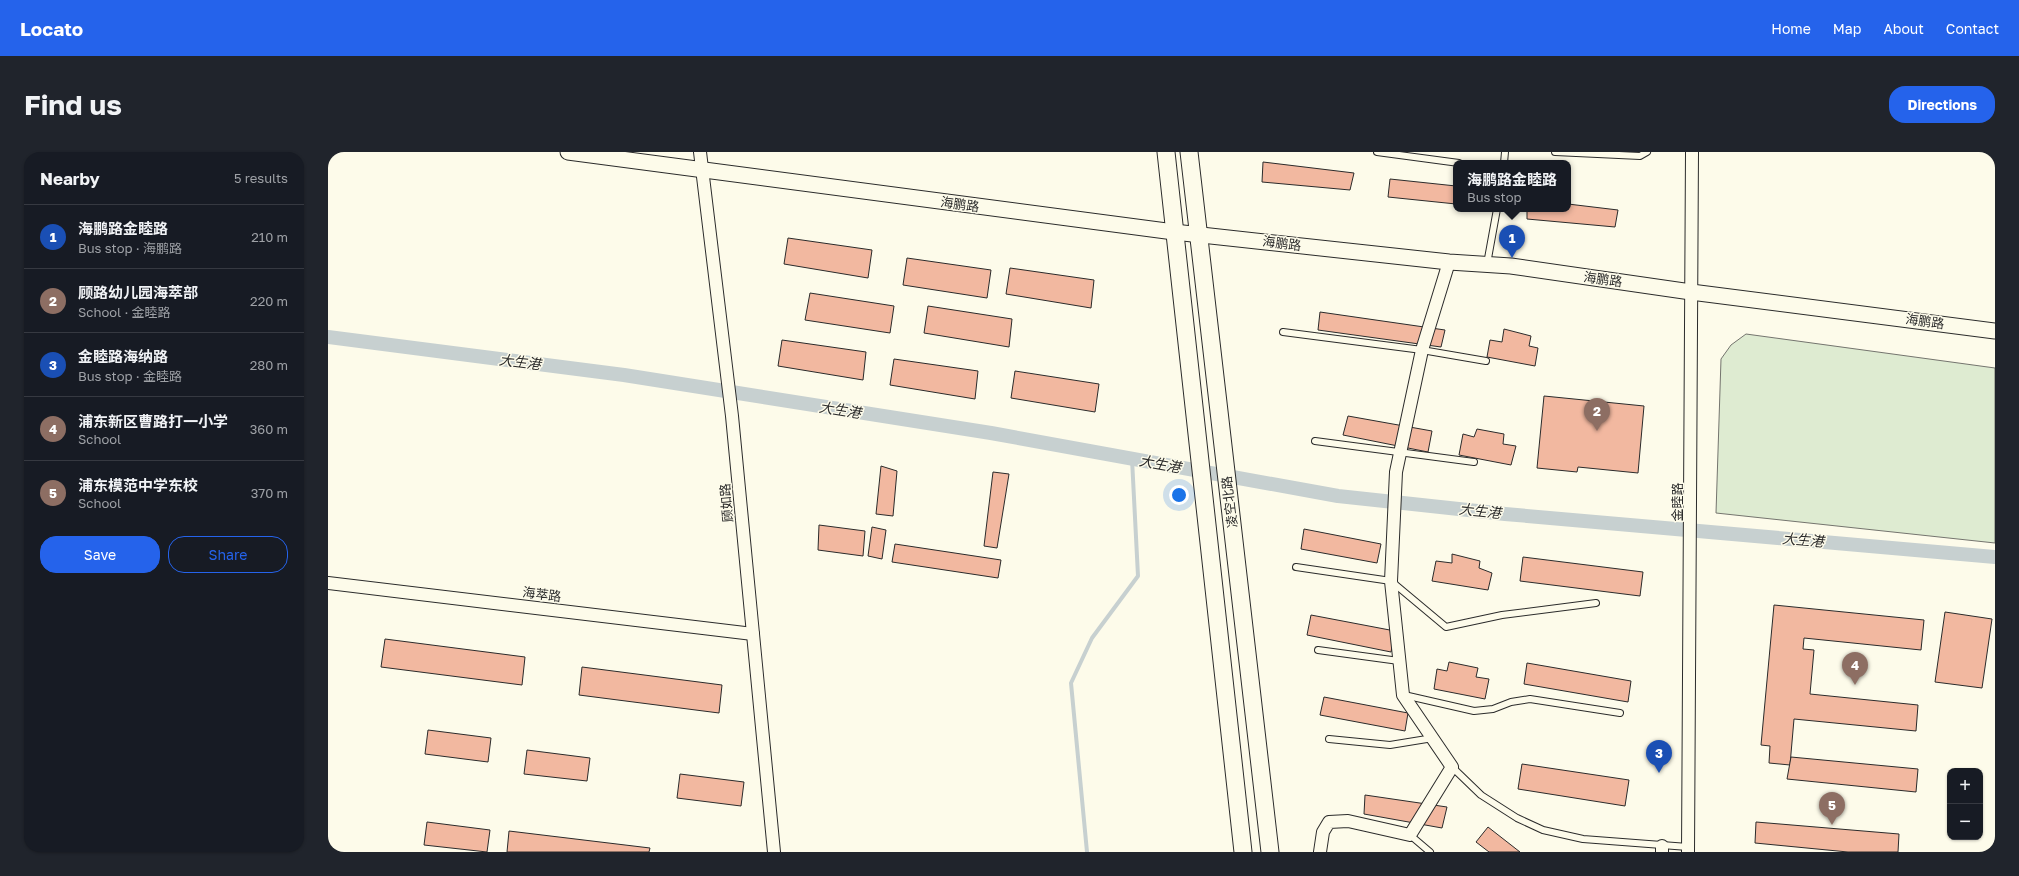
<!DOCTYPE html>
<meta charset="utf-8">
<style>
:root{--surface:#171b24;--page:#20242c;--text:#f1f3f6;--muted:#9ea1a6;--line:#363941;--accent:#2563eb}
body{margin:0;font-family:"Golos Text","Noto Sans SC",sans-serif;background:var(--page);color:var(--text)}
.controls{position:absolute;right:12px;bottom:12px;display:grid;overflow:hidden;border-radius:8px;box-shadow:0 1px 3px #0004}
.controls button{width:36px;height:36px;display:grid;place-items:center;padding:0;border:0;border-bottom:1px solid var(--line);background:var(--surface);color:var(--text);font:20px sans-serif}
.you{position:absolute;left:851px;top:343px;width:14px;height:14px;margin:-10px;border:3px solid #fff;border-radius:50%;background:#1a73e8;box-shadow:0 0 0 6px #1a73e833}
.badge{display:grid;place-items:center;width:26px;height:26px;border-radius:50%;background:var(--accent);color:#fff;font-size:13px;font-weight:700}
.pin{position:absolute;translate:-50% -33px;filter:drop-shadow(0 1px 2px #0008)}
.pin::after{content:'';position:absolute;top:21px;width:14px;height:12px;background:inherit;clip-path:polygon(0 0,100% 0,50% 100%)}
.popup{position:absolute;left:1125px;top:8px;width:118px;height:52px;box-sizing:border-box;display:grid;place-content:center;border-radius:8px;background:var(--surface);filter:drop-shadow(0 1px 3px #0005);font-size:13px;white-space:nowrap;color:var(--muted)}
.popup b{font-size:15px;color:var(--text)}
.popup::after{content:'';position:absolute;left:50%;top:100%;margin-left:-8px;border:8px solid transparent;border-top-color:var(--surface)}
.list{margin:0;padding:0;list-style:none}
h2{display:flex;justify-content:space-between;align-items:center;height:52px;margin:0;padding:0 16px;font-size:17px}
h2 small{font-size:13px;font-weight:400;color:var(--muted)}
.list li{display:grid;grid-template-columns:26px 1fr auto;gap:12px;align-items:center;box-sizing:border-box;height:64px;padding:0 16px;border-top:1px solid var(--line)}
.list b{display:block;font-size:15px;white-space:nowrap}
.list p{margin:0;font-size:13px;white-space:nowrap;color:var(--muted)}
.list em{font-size:13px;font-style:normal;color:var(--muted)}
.actions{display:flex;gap:8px;padding:12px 16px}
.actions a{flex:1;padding:9px 0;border:1px solid var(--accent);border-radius:16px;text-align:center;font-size:14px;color:var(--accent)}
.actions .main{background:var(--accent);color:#fff}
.map{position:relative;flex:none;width:1667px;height:700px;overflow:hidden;border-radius:16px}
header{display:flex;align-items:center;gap:24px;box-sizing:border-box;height:56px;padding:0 20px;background:var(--accent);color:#fff}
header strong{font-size:19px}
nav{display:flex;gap:22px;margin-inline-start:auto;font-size:14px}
.intro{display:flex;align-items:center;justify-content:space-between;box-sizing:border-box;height:96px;padding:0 24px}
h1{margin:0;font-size:28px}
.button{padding:10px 18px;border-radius:16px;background:var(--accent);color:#fff;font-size:14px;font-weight:700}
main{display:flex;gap:24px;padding:0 24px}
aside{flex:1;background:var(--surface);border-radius:16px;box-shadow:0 1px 3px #0004}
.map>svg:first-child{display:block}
</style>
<header>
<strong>Locato</strong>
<nav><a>Home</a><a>Map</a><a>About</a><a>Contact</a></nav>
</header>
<div class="intro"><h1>Find us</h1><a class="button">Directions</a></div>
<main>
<aside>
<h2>Nearby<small>5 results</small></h2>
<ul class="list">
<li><span class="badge" style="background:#1a4fb4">1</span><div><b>海鹏路金睦路</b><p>Bus stop · 海鹏路</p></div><em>210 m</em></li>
<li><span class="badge" style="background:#8d6e63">2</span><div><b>顾路幼儿园海萃部</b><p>School · 金睦路</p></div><em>220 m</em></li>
<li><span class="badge" style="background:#1a4fb4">3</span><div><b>金睦路海纳路</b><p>Bus stop · 金睦路</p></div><em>280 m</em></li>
<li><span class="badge" style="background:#8d6e63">4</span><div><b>浦东新区曹路打一小学</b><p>School</p></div><em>360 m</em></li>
<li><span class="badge" style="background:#8d6e63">5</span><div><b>浦东模范中学东校</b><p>School</p></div><em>370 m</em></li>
</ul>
<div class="actions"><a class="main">Save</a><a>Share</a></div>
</aside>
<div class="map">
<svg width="1667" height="700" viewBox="0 0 1667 700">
<rect width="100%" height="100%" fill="#fdfbea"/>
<path fill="#deebd1" stroke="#74746e" d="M1418,182L1667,216V391L1388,361L1393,207L1403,193Z"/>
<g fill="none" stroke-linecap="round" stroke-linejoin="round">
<path stroke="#c7d0d0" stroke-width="4" d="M759,700L743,531L764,486L810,424L804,307"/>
<path stroke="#c7d0d0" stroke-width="14" d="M0,185L296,223L663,281L1010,344L1177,362L1667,405"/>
</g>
<g fill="#f2b8a0" stroke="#2b2b2b">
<path d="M935,10L1026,21L1022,38L934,30Z"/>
<path d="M1062,27L1128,34V52L1060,45Z"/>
<path d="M1240,52L1290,58L1287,75L1199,67V57H1240Z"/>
<path d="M460,86L544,98L540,126L456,112Z"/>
<path d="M579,106L663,118L659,146L575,133Z"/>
<path d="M682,116L766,128L763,156L678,142Z"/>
<path d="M482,141L566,154L562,181L477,168Z"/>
<path d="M600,154L684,167L681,195L596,181Z"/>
<path d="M992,160L1117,178L1113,195L990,178Z"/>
<path d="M1176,177L1203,184L1201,194L1210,196L1207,214L1159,205L1162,188L1174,190Z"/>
<path d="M454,188L538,200L535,228L450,214Z"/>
<path d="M566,207L650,219L647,247L562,233Z"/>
<path d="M687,219L771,232L767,260L683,246Z"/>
<path d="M1216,244L1316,254L1310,321L1250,315L1249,320L1209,316Z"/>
<path d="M1020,264L1104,279L1100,300L1015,283Z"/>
<path d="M1149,277L1176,282L1175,292L1188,294L1183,313L1131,303L1135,282L1146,285Z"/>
<path d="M553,314L569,319L565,364L548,362Z"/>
<path d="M665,320L681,322L669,396L656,394Z"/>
<path d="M491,373L537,379L535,404L490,398Z"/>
<path d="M544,375L558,378L554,407L540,404Z"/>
<path d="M976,377L1053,392L1049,411L973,397Z"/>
<path d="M567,392L673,408L670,426L564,410Z"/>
<path d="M1124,402L1152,409L1151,416L1164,421L1160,438L1104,429L1108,409L1124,411Z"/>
<path d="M1195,405L1315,420L1312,444L1192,429Z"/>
<path d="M1446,453L1596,468L1593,498L1476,486L1475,497L1486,498L1482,542L1590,553L1588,579L1466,567L1462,613L1441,611L1442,594L1433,593Z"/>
<path d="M1617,460L1664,467L1654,536L1607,530Z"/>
<path d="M983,463L1067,479L1063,500L979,483Z"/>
<path d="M57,487L197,505L194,533L53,515Z"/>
<path d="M1121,510L1150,516L1148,525L1161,527L1157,547L1106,537L1109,517L1119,519Z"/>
<path d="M1199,511L1303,529L1300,550L1196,532Z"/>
<path d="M254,515L394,533L391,561L251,543Z"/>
<path d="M996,545L1080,561L1077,579L992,563Z"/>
<path d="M100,578L163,586L160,610L97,602Z"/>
<path d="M199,598L262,606L259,629L196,622Z"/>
<path d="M1463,605L1590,617L1588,640L1459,627Z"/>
<path d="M1194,612L1301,628L1297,654L1190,637Z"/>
<path d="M352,622L416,630L413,654L349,646Z"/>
<path d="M1037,643L1119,655L1114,676L1036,662Z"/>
<path d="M99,670L162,678L159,700L96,693Z"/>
<path d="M1428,670L1571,682L1570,700H1520L1427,691Z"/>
<path d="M1160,675L1192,700H1161L1148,690Z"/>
<path d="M181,679L322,696L321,700H179Z"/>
</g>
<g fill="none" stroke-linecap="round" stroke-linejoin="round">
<defs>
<g id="service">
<path d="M1049,0L1131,11"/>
<path d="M1227,0L1312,4L1319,0"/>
<path d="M1176,11L1177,0"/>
<path d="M1159,112L1169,57"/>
<path d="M955,180L1094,198L1158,209"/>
<path d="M987,289L1146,310"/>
<path d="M968,415L1063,429L1118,475L1174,463L1268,451"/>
<path d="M990,498L1071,509"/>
<path d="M1076,543L1146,559L1165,557L1183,550L1202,547L1292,561"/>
<path d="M1001,587L1062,593L1105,586"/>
<path d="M1124,615L1153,643L1189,666L1215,678L1255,687L1360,695"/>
<path d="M1082,683L1102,700"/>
</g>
<g id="minor">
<path d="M372,0L404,264L446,700"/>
<path d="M0,431L425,482"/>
<path d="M992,700L995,680L1001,670L1020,669L1082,683L1124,615L1075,543L1063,429L1068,320L1094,198L1121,110"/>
<path d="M1334,700V694"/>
<path d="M1360,700L1364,0"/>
</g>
<path id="tertiary" d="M240,0L846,80L1121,110L1183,114L1363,140L1667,179"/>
<g id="secondary">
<path d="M838,0L915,700"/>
<path d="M861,0L942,700"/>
</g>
</defs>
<use href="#service" stroke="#2b2b2b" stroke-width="8"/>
<use href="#minor" stroke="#2b2b2b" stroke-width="14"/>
<use href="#tertiary" stroke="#2b2b2b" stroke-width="17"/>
<use href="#secondary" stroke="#2b2b2b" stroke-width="19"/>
<use href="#service" stroke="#fdfbea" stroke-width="6"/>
<use href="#minor" stroke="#fdfbea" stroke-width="12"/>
<use href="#tertiary" stroke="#fdfbea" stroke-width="15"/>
<use href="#secondary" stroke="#fdfbea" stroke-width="17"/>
</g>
<g text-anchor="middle" stroke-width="3" stroke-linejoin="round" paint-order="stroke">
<g font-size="13" fill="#2b2b2b" stroke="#fdfbea">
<text transform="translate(632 52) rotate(8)" y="5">海鹏路</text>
<text transform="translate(954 91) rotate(7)" y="5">海鹏路</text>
<text transform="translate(1275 127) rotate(8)" y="5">海鹏路</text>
<text transform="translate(1597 169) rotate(8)" y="5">海鹏路</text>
<text transform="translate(901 350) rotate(-97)" y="5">凌空北路</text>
<text transform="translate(1349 350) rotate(-90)" y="5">金睦路</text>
<text transform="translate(398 351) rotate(-95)" y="5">顾如路</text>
<text transform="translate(214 442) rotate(7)" y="5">海萃路</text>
</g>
<g font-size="14" font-style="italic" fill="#2b2b2b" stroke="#fdfbea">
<text transform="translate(192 210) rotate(7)" y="5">大生港</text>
<text transform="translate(512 258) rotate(9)" y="5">大生港</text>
<text transform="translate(832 312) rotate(10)" y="5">大生港</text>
<text transform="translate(1152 359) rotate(6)" y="5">大生港</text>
<text transform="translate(1475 388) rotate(5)" y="5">大生港</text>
</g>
</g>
</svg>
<div class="controls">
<button>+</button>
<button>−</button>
</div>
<div class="you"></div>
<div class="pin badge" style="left:1184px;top:106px;background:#1a4fb4">1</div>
<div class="popup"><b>海鹏路金睦路</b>Bus stop</div>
<div class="pin badge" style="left:1269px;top:279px;background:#8d6e63">2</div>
<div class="pin badge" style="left:1331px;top:621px;background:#1a4fb4">3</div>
<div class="pin badge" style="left:1527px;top:533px;background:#8d6e63">4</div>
<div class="pin badge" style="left:1504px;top:673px;background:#8d6e63">5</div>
</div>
</main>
